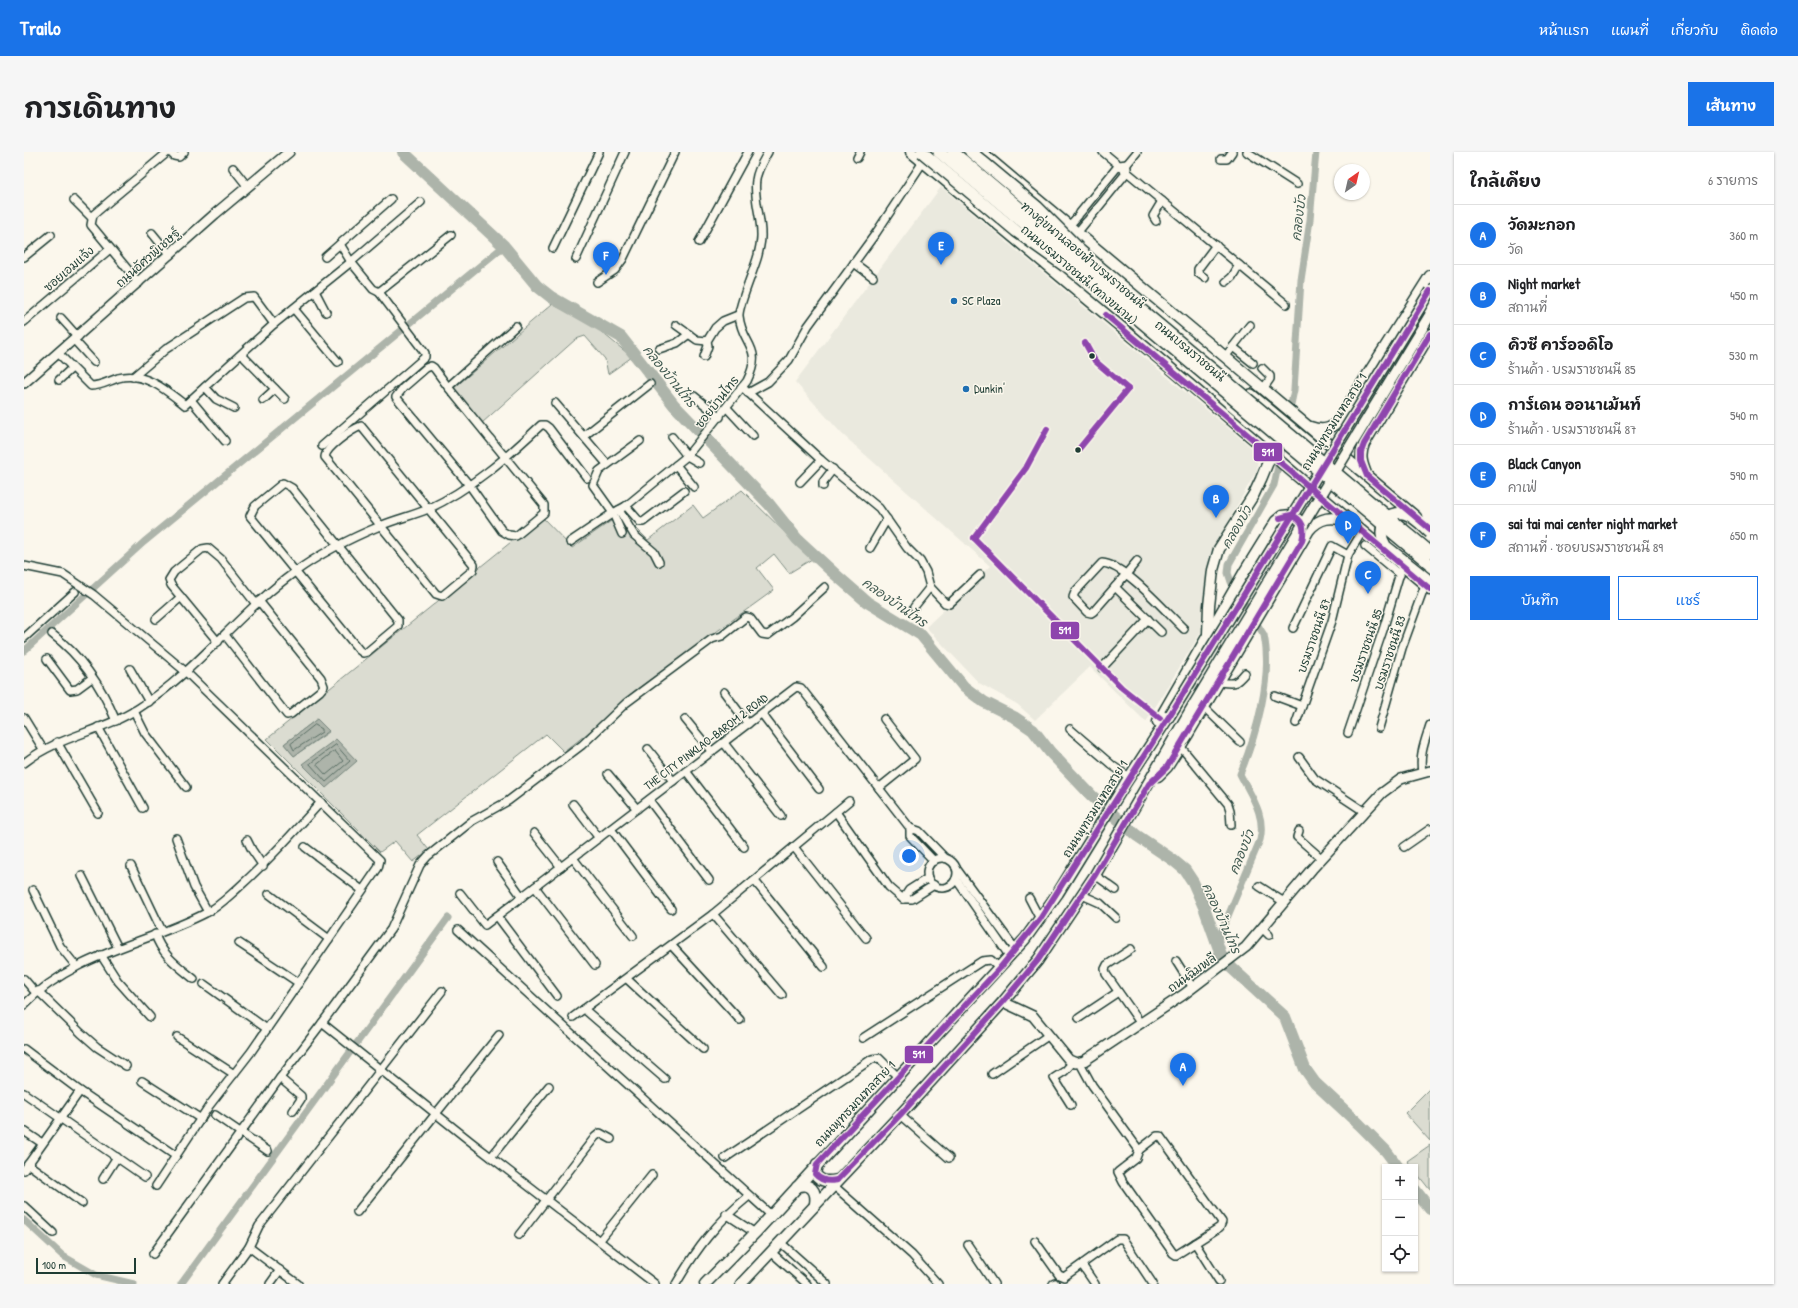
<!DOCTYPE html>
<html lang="th">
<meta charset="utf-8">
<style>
:root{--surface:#fff;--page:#f6f6f6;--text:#202124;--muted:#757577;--line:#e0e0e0;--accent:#1a73e8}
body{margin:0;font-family:"Patrick Hand","Playpen Sans Thai",sans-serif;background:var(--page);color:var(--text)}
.controls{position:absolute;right:12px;bottom:12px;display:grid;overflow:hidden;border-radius:0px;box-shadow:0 1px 3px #0004}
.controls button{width:36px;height:36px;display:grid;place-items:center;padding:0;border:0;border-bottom:1px solid var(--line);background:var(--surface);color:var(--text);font:20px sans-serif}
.compass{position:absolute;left:1310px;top:12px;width:36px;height:36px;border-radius:50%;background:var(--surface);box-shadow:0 1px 3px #0004;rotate:34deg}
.scale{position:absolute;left:12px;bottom:10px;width:100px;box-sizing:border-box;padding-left:4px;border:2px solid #1f3d34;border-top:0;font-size:11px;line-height:14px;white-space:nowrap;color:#1f3d34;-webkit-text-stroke:3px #fbf7ec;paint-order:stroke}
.you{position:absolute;left:885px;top:704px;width:14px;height:14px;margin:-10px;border:3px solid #fff;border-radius:50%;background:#1a73e8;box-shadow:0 0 0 6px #1a73e833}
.badge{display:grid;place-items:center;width:26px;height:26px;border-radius:50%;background:var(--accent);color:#fff;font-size:13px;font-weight:700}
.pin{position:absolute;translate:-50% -33px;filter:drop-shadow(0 1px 2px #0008)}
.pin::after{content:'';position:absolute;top:21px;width:14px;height:12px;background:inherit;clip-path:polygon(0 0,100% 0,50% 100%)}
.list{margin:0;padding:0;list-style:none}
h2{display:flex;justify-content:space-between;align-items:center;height:52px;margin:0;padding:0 16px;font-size:17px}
h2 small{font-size:13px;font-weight:400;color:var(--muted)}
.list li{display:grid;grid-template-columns:26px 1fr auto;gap:12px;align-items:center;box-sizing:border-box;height:60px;padding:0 16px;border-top:1px solid var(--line)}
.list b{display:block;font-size:15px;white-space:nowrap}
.list p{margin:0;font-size:13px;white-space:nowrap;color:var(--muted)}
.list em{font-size:13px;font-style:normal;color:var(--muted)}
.actions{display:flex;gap:8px;padding:12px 16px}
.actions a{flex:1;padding:9px 0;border:1px solid var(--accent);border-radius:0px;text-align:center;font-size:14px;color:var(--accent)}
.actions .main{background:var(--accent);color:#fff}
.icon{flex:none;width:22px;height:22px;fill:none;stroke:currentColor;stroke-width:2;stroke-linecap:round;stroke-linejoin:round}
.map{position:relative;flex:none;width:1406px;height:1132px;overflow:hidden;border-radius:0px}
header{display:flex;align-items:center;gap:24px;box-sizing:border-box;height:56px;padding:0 20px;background:var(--accent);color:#fff}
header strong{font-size:19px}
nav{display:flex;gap:22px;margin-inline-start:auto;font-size:14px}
.intro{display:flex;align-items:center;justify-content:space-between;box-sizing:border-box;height:96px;padding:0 24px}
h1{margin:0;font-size:28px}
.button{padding:10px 18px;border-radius:0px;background:var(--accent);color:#fff;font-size:14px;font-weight:700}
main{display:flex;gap:24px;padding:0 24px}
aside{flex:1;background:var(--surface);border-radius:0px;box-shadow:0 1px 3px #0004}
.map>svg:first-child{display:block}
</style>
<header>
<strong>Trailo</strong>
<nav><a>หน้าแรก</a><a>แผนที่</a><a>เกี่ยวกับ</a><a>ติดต่อ</a></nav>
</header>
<div class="intro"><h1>การเดินทาง</h1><a class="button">เส้นทาง</a></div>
<main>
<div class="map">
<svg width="1406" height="1132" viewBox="0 0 1406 1132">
<rect width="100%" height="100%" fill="#fbf7ec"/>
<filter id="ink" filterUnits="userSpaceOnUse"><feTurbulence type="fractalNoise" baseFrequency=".025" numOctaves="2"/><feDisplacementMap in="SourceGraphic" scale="8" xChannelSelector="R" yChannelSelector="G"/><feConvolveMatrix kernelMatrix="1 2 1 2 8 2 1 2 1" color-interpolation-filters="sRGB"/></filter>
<g filter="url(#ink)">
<path fill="#eae9de" d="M917,35L1234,301L1233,318L1186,402L1177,480L1122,570L1066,515L1011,568L993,552L955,531L902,475L966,414L818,282L771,230Z"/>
<g fill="#dbdcd1" stroke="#7d8c82" fill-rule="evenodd">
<path d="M528,152L570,174L608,205L584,222L581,207L561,184L552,187L458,271L430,236Z"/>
<path d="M718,338L788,407L765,421L750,402L733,416L750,438L609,540L570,576L540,600L522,582L393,683L405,698L389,710L371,689L356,700L243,587L518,365L548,396L587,369L609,373L624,388L669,353L679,366ZM293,567L305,580L270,604L260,592Z"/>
<path d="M1406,936V989L1381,961Z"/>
<path d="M1406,993V1038L1391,1019V1015H1388L1383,1009Z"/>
</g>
<g fill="#adb4aa" stroke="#74847b">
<path d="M293,567L305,579L270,604L260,592Z"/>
<path d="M312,587L333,609L302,636L278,612Z"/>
</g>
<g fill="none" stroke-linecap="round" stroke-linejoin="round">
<g stroke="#586d63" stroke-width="1">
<path d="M291,573L298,577V580L270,598L267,592Z"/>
<path d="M312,593L326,609L302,630L286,612Z"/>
<path d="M311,599L319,609L302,623L293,613Z"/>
</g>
<g stroke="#adb4aa" stroke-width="7">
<path d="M1262,276L1270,238L1277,128L1286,68L1292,0"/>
<path d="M0,499L120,390L480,94"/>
<path d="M1193,790L1236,688C1242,663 1227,644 1216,622C1232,584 1249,525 1240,483L1207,430L1204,421L1205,412L1250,333L1260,286"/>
<path d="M0,1068L39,1104L72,1123L110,1132"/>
<path d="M157,1132L424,766"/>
</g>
<g stroke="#adb4aa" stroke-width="12">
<path d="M379,0L480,94L513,134L527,145L597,185L650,253L745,352L773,387L812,423L843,450L897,483L940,535L960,550L990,565L1009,578L1026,600L1068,644L1112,683L1149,708L1161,718L1169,730L1180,755L1199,808L1261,865L1281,917L1291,931L1335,972L1362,999L1374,1015"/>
<path d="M1391,1038L1406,1057"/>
</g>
<defs>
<g id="minor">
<path d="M146,0L150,4L155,5L160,0"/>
<path d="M1079,0L1262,152"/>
<path d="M1223,0L1273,32"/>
<path d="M833,6L836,0"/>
<path d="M1197,7H1203L1208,0"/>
<path d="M1103,12L1113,0"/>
<path d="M209,16L224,35"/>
<path d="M50,48L68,66"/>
<path d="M1056,61L1095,13L1103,12"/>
<path d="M1064,68L1103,20V16"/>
<path d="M1132,69L1129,64L1138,49"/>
<path d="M1045,74L1054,64"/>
<path d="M128,81L146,103"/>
<path d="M1053,81L1062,70"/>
<path d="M675,90L724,0"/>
<path d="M316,92L327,110L397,50"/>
<path d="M529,96L575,0"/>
<path d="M0,105L27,83"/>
<path d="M301,105L367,47"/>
<path d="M552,107L601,0"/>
<path d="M830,111L849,125"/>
<path d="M1181,126L1174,121V117L1192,93"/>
<path d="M573,130L591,118L599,107L651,0"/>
<path d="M1202,130L1208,125L1215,113"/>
<path d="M115,131L67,73L69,63L144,0"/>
<path d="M291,139L302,160"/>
<path d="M270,157L314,210"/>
<path d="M37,166L54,185"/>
<path d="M0,170L86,97"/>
<path d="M652,173L673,188L683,189"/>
<path d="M50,188L70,210"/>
<path d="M1209,195L1229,211"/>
<path d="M635,197L653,191L665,182"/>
<path d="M35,202L67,234C77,234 85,229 94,226C120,219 142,238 161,253L250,172L327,110L349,137L355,140L427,83"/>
<path d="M218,203L261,247"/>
<path d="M680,205L684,194L683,189L691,176L699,169L714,163"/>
<path d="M1201,205L1226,173"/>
<path d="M407,214L410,216L424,235L520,353V361L492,384L485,383L478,379L446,334L372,245L379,236L402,216Z"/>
<path d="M1238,216L1246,224V227L1239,237"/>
<path d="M109,225L142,197L220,146L230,145L250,172"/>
<path d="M35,228L48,216"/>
<path d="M181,235L192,247L210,256"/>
<path d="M424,235L492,174"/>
<path d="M718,235L797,308L855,356L883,396L896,409L902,420L906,435L921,451L925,452L956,423"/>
<path d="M724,241L744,230L765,208L784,174L852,81L899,10"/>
<path d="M670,244L696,265"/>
<path d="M167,248L201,289"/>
<path d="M239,248L251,237"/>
<path d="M531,251L583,312"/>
<path d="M703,256L729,284"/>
<path d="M337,274L450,413L449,418L418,444L412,442L301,305C302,295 327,278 337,274Z"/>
<path d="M560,284L626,232"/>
<path d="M648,285L663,304L675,311"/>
<path d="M298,294L401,205V201L355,140"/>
<path d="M652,313L670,335"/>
<path d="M776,330L797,308"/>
<path d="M259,331L268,336L374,468V474L343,500L339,501L335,498L226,364L231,354Z"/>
<path d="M799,334V330L809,317"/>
<path d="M602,354L616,370H619L660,339"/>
<path d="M595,358L610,383L630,400L635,410"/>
<path d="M598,382L589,361L569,333L575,319L616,289"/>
<path d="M546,390L589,361L602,354L663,304L723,229C740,194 718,194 715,164C714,154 731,116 734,103C735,98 737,91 737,85C738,66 729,47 732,28C733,18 739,9 744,0"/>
<path d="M1341,394L1376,423"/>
<path d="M846,396L863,367"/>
<path d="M1113,409C1099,426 1085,442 1070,459L1067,461L1063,460L1049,445L1051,440L1078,411C1101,412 1142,460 1160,477"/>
<path d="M0,414L39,422L70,443L162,520L356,708L354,716L227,900L185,954L132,1034"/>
<path d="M1091,435L1137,480"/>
<path d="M890,455L906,435"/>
<path d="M132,467L157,445"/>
<path d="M1269,476L1308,394L1324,403L1338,380"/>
<path d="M28,482C57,504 78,535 92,569"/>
<path d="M201,483L263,563L267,562L296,539L300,534L297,526L235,449"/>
<path d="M0,486L51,440"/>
<path d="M194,490L147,433L145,428L150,420L178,397L184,396L197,407L232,452"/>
<path d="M23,507L46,538L53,537L68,526"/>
<path d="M1078,516L1124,467"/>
<path d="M106,517L125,550"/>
<path d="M1195,530C1210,532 1211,533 1221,521"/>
<path d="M700,540L724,572"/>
<path d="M1251,544L1278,554"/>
<path d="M1180,555L1216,590"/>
<path d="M110,559L121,581L162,635"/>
<path d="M738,562L795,637"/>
<path d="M0,566L19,597"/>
<path d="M661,567L688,600"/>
<path d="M1272,571L1308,469L1324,403"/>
<path d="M74,575L119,656"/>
<path d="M1355,576L1378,496L1401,433"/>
<path d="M1046,577L1089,614L1105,625"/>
<path d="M1324,581L1360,475L1378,414"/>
<path d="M33,590L74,661"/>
<path d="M700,591L757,664"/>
<path d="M1156,594L1204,652L1206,658L1207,673"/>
<path d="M624,597L649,629"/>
<path d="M1275,605L1291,627L1341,660"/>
<path d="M0,611C36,583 78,580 115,556C174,518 215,460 271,420C297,401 327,386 356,374C372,367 388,364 404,357C447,337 482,306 517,273H521L525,276L563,326"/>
<path d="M662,619L720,695"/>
<path d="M1398,620C1395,603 1401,589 1406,573"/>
<path d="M584,622L613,657"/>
<path d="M855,636L891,607L860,567"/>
<path d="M625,648L685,728"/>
<path d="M549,652L575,686"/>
<path d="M812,660L865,735L879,747"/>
<path d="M587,677L647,757"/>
<path d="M1275,679L1273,685L1297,706"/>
<path d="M510,681L537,715"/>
<path d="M152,686L170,735L184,760"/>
<path d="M223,688L228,698L239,714"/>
<path d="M281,695L338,738"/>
<path d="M770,695L842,786"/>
<path d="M1380,695L1406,677"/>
<path d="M549,706L609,784"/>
<circle cx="918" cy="721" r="15"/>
<path d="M910,709L886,684V676L895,679L921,706"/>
<path d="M473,710L498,745"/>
<path d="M107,714L138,779"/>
<path d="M932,716L992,798"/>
<path d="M1071,723L1092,738"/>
<path d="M58,724L94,796"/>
<path d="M904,726L885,738L879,747H888L910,733"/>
<path d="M932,727L986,805"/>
<path d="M730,728L800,815"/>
<path d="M1235,734L1260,750"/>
<path d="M511,735L571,813"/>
<path d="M9,738L36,794L52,814"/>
<path d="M436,741L461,773L772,535L777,536L886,676"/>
<path d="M245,742L305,787"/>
<path d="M1058,743L1076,751L1092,766"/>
<path d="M1005,746L1016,767"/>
<path d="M689,762L758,843"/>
<path d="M473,764L533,844"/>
<path d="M1238,776L1245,783"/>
<path d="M434,778L747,1063"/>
<path d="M131,782C137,802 154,814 170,827"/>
<path d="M215,791L275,831"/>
<path d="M648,794L716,868"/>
<path d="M1107,797L1083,813L1081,817L1082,822L1117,872"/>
<path d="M77,803L93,828L126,865"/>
<path d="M1152,809L1169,836"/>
<path d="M0,827L12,841"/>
<path d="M603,827L679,897"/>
<path d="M180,832L243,877"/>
<path d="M14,839L57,881L73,895L102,914"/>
<path d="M0,853C51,801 120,793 182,761C193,756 204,745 213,737C243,710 270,680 297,650"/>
<path d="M560,857L641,927"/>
<path d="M549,865L689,762L825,649"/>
<path d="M1055,866L1094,840"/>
<path d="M298,871L446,989L631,1132"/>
<path d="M153,885L210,922"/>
<path d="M839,886L958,809L967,808L976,816"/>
<path d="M0,897L56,939L152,1004"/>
<path d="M1056,911L1068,933L1115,998L1112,1006L1094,1020L1099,1030L1149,1101L1152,1103L1171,1091L1195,1129"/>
<path d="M968,922L1025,883"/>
<path d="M256,926L277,944V947L269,959"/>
<path d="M118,929L177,967"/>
<path d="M0,941L121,1025"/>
<path d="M1047,953L1030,926L1041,919L1049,910"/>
<path d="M191,963L244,999"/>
<path d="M876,963L925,1006"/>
<path d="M0,979L18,991"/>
<path d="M1115,998L1133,984H1136L1198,1070L1196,1075L1171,1091"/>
<path d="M467,1005L525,934"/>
<path d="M701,1006L848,907L855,906L874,925"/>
<path d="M4,1012L58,1051"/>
<path d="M0,1018L56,939"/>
<path d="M79,1027L93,1005"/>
<path d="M809,1033L888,1103L914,1132"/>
<path d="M0,1054L29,1081"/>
<path d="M333,1060L475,883"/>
<path d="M702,1062L731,1081"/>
<path d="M495,1083L571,985L576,981L587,987"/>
<path d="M576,1088L628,1023"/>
<path d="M1011,1089L1035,1123L1040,1125L1093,1087H1099L1129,1132"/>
<path d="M756,1090L803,1132"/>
<path d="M944,1093L970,1132"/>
<path d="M225,1095L274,1132"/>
<path d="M747,1100L783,1132"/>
<path d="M129,1102L256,926L298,871L367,777L396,713L404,704L448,669L484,649L558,593L602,551L688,487L698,484L722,465L726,466L738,482L744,483L768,465L801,435"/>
<path d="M1058,1113L1071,1132"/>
<path d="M198,1132L225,1095L235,1074L418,839"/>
<path d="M246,1132L256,1118"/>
<path d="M652,1132C673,1096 692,1071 725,1044"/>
<path d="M1029,1132L1031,1131"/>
</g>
<g id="tertiary">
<path d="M0,231L191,62L265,0"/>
<path d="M979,850L1009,864L1045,908L1052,911L1060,909L1159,843L1222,795L1288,717L1358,641L1377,627L1406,619"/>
</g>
<g id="secondary">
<path d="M887,0L1145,215L1406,437"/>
<path d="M957,0L1392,365"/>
<path d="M1286,275C1298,279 1307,278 1315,268L1406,124"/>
<path d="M1343,324C1338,312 1335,304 1340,292L1406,182"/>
<path d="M1184,482L1185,454L1189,418L1195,397L1230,342L1237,327L1244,310L1242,297"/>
<path d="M1134,570L1221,419L1252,369L1258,364L1267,363L1279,370L1281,380"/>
<path d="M1134,624L1143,615L1164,582L1285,378C1296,365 1308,364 1323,369"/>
<path d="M793,1012L791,1022C797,1030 803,1030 813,1028"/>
<path d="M773,1035C787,1030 793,1039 791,1052"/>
<path d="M681,1132L731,1081L1001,787L1034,741L1101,632L1146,563"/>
<path d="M717,1132L876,963L979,850L1014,808L1071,723L1169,554"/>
</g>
<path id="primary" d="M1227,243L1406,392"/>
</defs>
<use href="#minor" stroke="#1f3d34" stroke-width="10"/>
<use href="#tertiary" stroke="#1f3d34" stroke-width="12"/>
<use href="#secondary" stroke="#1f3d34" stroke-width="13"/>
<use href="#primary" stroke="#1f3d34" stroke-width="14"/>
<use href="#minor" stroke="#fbf7ec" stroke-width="7"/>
<use href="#tertiary" stroke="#fbf7ec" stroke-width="9"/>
<use href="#secondary" stroke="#fbf7ec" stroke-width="10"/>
<use href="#primary" stroke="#fbf7ec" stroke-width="11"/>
<defs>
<g id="secondary-bridge">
<path d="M1406,381C1399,375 1391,365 1381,362C1361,356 1351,378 1362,394L1406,429"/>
<path d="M1169,554L1406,163"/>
<path d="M1146,563L1406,139"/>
</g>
<g id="primary-bridge">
<path d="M898,0L992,79L1041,114"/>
<path d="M915,0L1406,412"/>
<path d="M929,0L1406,400"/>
<path d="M947,0L1013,55L1054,96"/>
</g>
</defs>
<use href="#secondary-bridge" stroke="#1f3d34" stroke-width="13" stroke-linecap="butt"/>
<use href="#primary-bridge" stroke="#1f3d34" stroke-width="14" stroke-linecap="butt"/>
<use href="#secondary-bridge" stroke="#fbf7ec" stroke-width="10"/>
<use href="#primary-bridge" stroke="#fbf7ec" stroke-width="11"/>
<defs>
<g id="bus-1">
<path d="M1082,163L1406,437"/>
<path d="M1406,182L1340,292L1337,300V309L1343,324L1406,377"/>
<path d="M1061,191L1071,209L1104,237"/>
<path d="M1054,298L1104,237"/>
<path d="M950,386L1098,536L1136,566"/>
<path d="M950,386L1002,316L1023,277"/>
<path d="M813,1028C804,1030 797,1029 791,1022L793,1012L976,816L1016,767L1146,563L1406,139"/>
<path d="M813,1028L876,963L979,850L1014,808L1071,723L1125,632L1143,615L1278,389C1281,376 1280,368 1267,363L1256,366"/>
</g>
</defs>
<use href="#bus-1" stroke="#fbf7ec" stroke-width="9"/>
<use href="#bus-1" stroke="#8e44ad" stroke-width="6"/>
</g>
</g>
<g fill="#1f6fb2" stroke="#fbf7ec" stroke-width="1.5">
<circle cx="930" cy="149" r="4"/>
<circle cx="942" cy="237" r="4"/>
</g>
<g fill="#1f3d34" stroke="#fbf7ec" stroke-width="1.5">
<circle cx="1068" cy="204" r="3.5"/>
<circle cx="1054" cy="298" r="3.5"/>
</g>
<g text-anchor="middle" stroke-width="3" stroke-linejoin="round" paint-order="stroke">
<g font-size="12" fill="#1f3d34" stroke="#fbf7ec">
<text transform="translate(1059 103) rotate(40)" y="4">ทางคู่ขนานลอยฟ้าบรมราชชนนี</text>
<text transform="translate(124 106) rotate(-42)" y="4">ถนนอัศวพิเชษฐ์</text>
<text transform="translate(45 117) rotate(-41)" y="4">ซอยเอมแจ้ง</text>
<text transform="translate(1055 123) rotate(40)" y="4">ถนนบรมราชชนนี (ทางขนาน)</text>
<text transform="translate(1166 199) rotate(40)" y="4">ถนนบรมราชชนนี</text>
<text transform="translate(693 250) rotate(-52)" y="4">ซอยบ้านไทร</text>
<text transform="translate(1310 270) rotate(-58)" y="4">ถนนพุทธมณฑลสาย 1</text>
<text transform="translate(1290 484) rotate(-71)" y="4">บรมราชชนนี 87</text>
<text transform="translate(1342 494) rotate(-71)" y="4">บรมราชชนนี 85</text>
<text transform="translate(1366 501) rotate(-72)" y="4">บรมราชชนนี 83</text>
<text transform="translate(682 590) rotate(-37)" y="4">THE CITY PINKLAO-BAROM 2 ROAD</text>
<text transform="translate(1071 657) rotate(-58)" y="4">ถนนพุทธมณฑลสาย 1</text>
<text transform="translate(1168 821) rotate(-36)" y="4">ถนนฉิมพลี</text>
<text transform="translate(831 952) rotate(-47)" y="4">ถนนพุทธมณฑลสาย 1</text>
</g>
<g font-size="12" fill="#1f3d34" stroke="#fbf7ec" text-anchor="start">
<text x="938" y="153">SC Plaza</text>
<text x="950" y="241">Dunkin'</text>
</g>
<g font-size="13" font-style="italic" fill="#425b52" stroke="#fbf7ec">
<text transform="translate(1274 66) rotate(-83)" y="5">คลองบัว</text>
<text transform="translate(646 224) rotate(51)" y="5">คลองบ้านไทร</text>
<text transform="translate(1212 375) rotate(-60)" y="5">คลองบัว</text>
<text transform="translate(871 450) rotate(35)" y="5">คลองบ้านไทร</text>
<text transform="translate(1217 700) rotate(-68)" y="5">คลองบัว</text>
<text transform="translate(1198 766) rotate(66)" y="5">คลองบ้านไทร</text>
</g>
</g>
<g stroke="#fbf7ec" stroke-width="1.5">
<rect x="1229" y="290" width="30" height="20" rx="4" fill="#8e44ad"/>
<rect x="1026" y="469" width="30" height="19" rx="4" fill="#8e44ad"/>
<rect x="880" y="893" width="30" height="19" rx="4" fill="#8e44ad"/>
</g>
<g font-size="11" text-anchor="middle" font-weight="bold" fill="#fff">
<text x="1244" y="304">511</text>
<text x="1041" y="482">511</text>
<text x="895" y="906">511</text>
</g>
</svg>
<div class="controls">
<button>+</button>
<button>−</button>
<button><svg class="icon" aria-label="locate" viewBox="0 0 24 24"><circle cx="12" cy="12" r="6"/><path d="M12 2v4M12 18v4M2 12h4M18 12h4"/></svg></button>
</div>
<svg class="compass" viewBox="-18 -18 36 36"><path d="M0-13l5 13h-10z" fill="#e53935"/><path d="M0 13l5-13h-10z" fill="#757577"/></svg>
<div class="scale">100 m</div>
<div class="you"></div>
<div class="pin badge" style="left:1159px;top:934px">A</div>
<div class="pin badge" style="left:1192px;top:366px">B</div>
<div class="pin badge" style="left:1344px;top:442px">C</div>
<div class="pin badge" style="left:1324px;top:392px">D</div>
<div class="pin badge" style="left:917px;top:113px">E</div>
<div class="pin badge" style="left:582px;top:123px">F</div>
</div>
<aside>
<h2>ใกล้เคียง<small>6 รายการ</small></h2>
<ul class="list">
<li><span class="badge">A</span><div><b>วัดมะกอก</b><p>วัด</p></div><em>360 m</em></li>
<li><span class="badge">B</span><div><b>Night market</b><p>สถานที่</p></div><em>450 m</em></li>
<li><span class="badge">C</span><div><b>คิวซี คาร์ออดิโอ</b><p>ร้านค้า · บรมราชชนนี 85</p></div><em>530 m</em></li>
<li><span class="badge">D</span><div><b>การ์เดน ออนาเม้นท์</b><p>ร้านค้า · บรมราชชนนี 87</p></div><em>540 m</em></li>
<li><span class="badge">E</span><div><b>Black Canyon</b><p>คาเฟ่</p></div><em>590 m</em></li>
<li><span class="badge">F</span><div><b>sai tai mai center night market</b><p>สถานที่ · ซอยบรมราชชนนี 89</p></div><em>650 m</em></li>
</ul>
<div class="actions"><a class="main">บันทึก</a><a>แชร์</a></div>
</aside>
</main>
